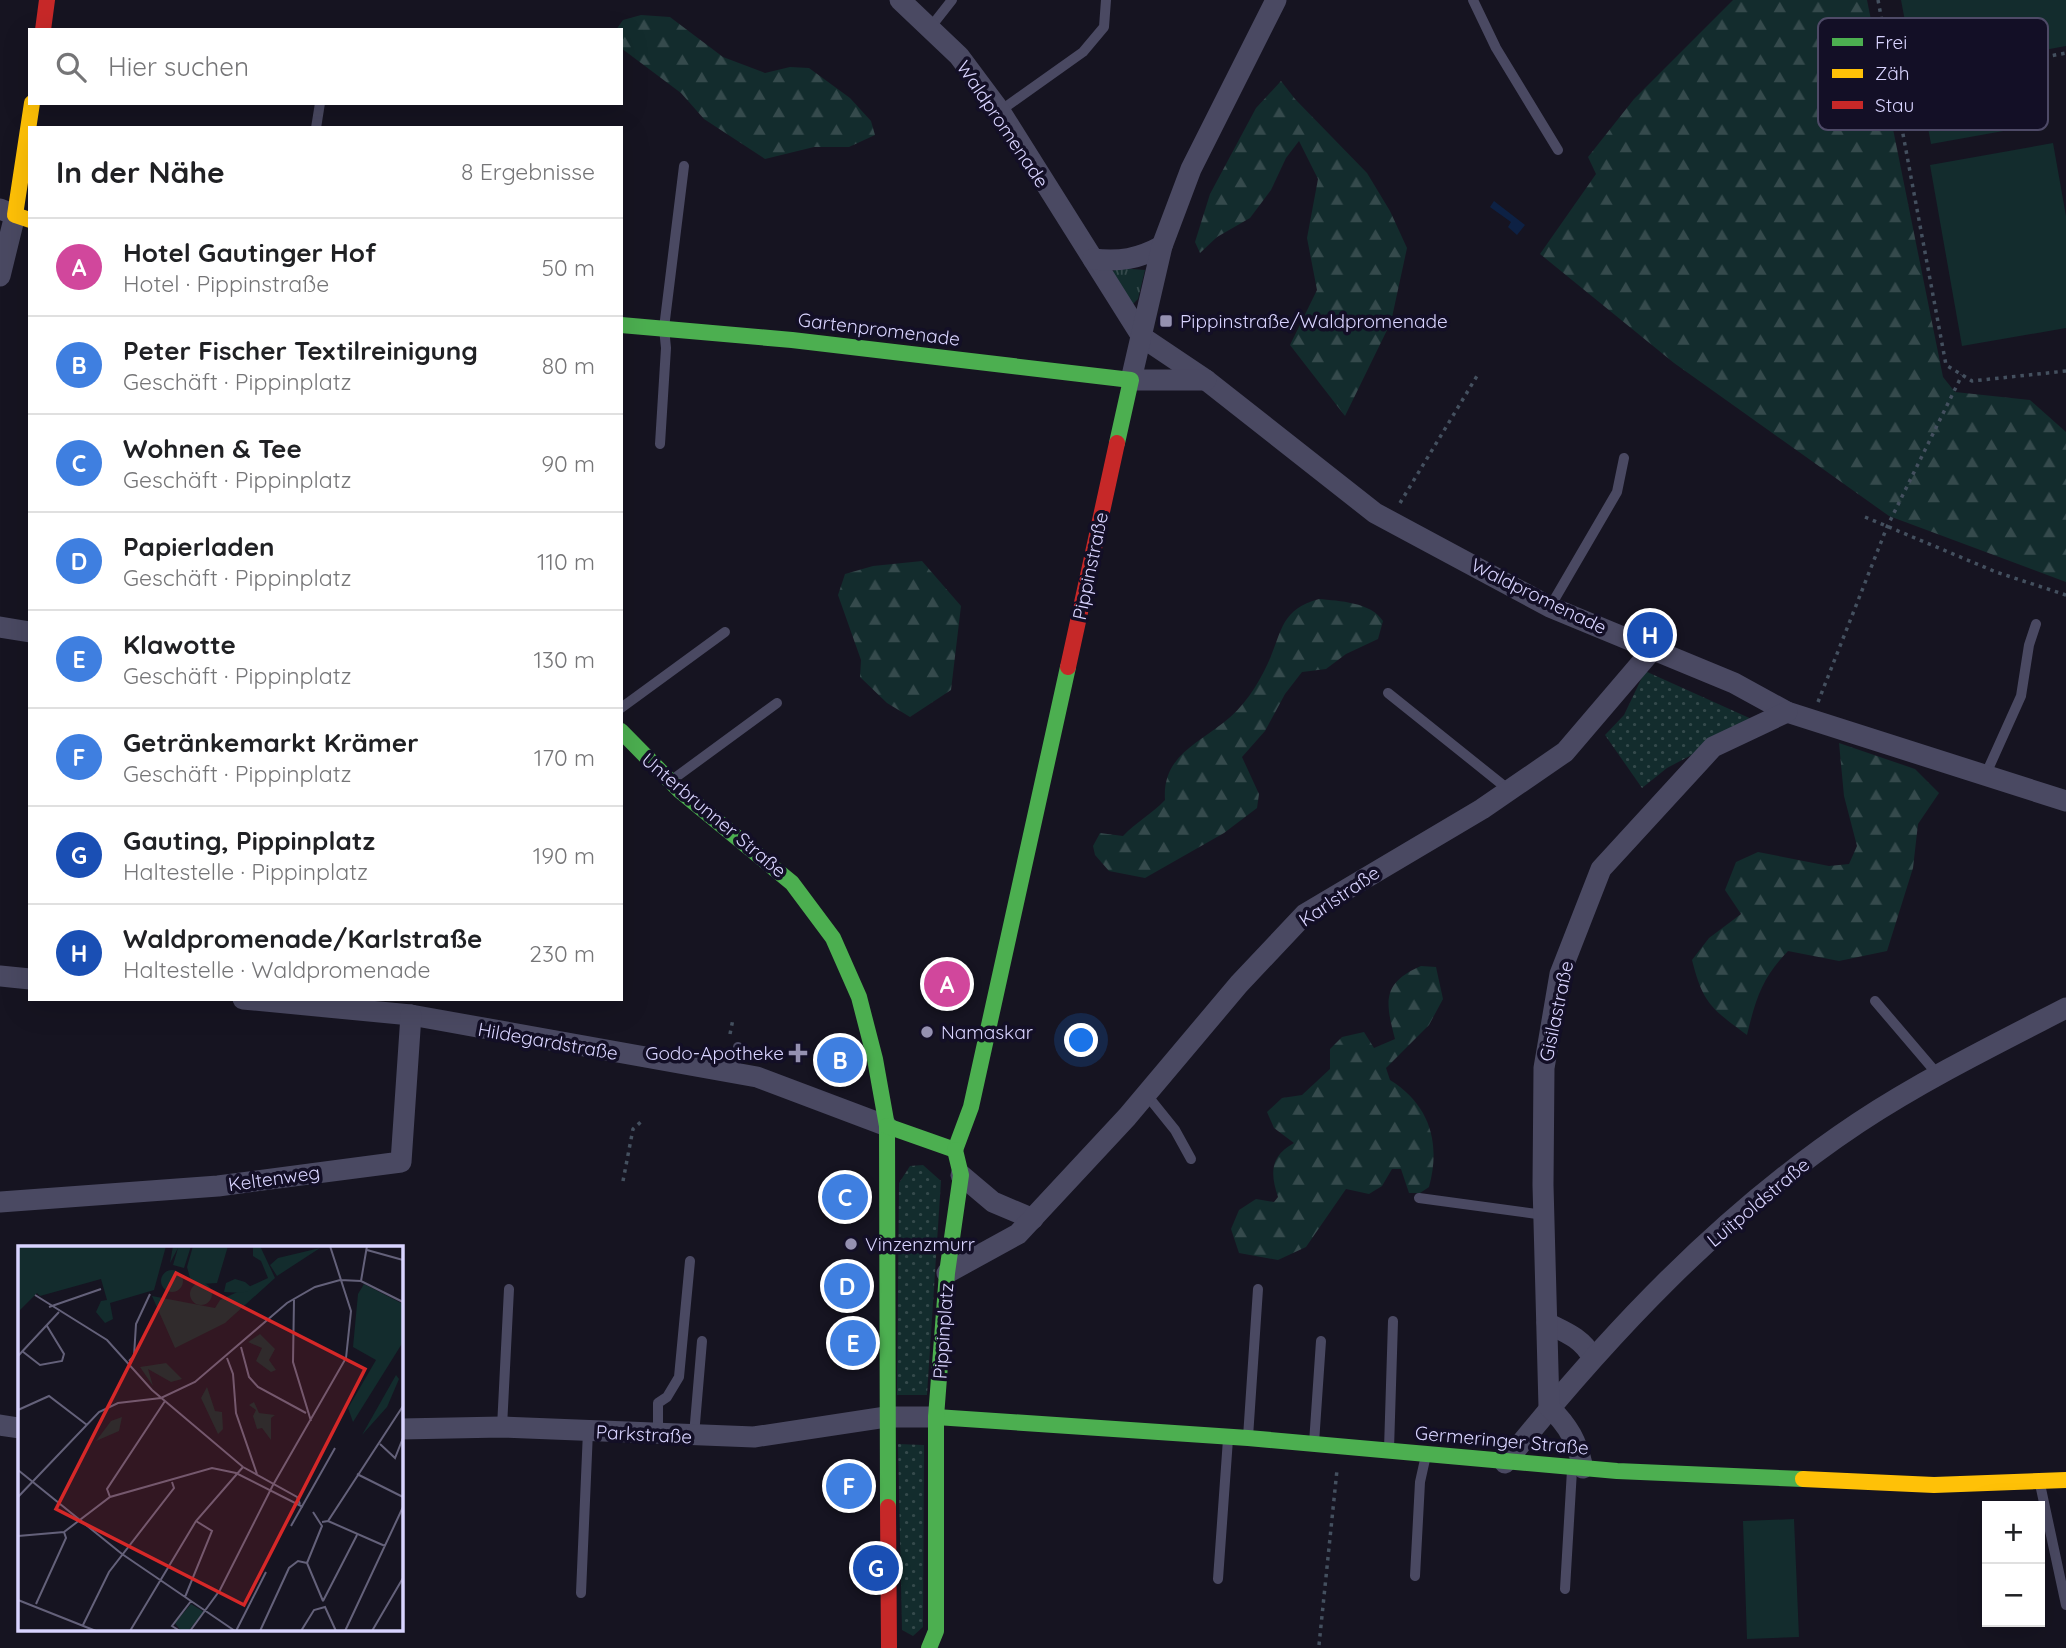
<!DOCTYPE html>
<html lang="de">
<meta charset="utf-8">
<style>
:root{--surface:#fff;--page:#f2f2f2;--text:#202124;--muted:#757577;--line:#e0e0e0;--accent:#9591b1}
body{margin:0;font-family:Quicksand,sans-serif;background:var(--page);color:var(--text)}
.controls{position:absolute;right:21px;bottom:21px;display:grid;overflow:hidden;border-radius:0px;box-shadow:0 7px 28px #0002}
.controls button{width:63px;height:63px;display:grid;place-items:center;padding:0;border:0;border-bottom:2px solid var(--line);background:var(--surface);color:var(--text);font:35px sans-serif}
.you{position:absolute;left:1082px;top:1041px;width:24px;height:24px;margin:-18px;border:5px solid #fff;border-radius:50%;background:#1a73e8;box-shadow:0 0 0 10px #1a73e833}
.badge{display:grid;place-items:center;width:46px;height:46px;border-radius:50%;background:var(--accent);color:#fff;font-size:23px;font-weight:700}
.pin{position:absolute;translate:-50% -50%;border:4px solid #fff;box-shadow:0 2px 7px #0006}
.list{margin:0;padding:0;list-style:none}
h2{display:flex;justify-content:space-between;align-items:center;height:91px;margin:0;padding:0 28px;font-size:30px}
h2 small{font-size:23px;font-weight:400;color:var(--muted)}
.list li{display:grid;grid-template-columns:46px 1fr auto;gap:21px;align-items:center;box-sizing:border-box;height:98px;padding:0 28px;border-top:2px solid var(--line)}
.list b{display:block;font-size:26px;white-space:nowrap}
.list p{margin:0;font-size:23px;white-space:nowrap;color:var(--muted)}
.list em{font-size:23px;font-style:normal;color:var(--muted)}
.icon{flex:none;width:38px;height:38px;fill:none;stroke:currentColor;stroke-width:2;stroke-linecap:round;stroke-linejoin:round}
.map{position:relative;flex:none;width:2066px;height:1648px;overflow:hidden}
.search{position:absolute;background:var(--surface);box-shadow:0 7px 28px #0002;left:28px;top:28px;width:595px;height:77px;display:flex;align-items:center;gap:18px;box-sizing:border-box;padding:0 24px;border-radius:0px;color:var(--muted);font-size:26px}
.panel{position:absolute;background:var(--surface);box-shadow:0 7px 28px #0002;left:28px;top:126px;width:595px;height:875px;border-radius:0px}
.map>svg:first-child{display:block}
</style>
<div class="map">
<svg width="2066" height="1648" viewBox="0 0 2066 1648">
<defs>
<pattern id="grass-tufts" width="24" height="20" patternUnits="userSpaceOnUse" patternTransform="scale(1.75)"><rect width="24" height="20" fill="#132c2d"/><path d="M3 7l-1-3M5 7V3M7 7l1-3M15 17l-1-3M17 17v-4M19 17l1-3" fill="none" stroke="#354a4c"/></pattern>
<pattern id="forest-firs" width="22" height="20" patternUnits="userSpaceOnUse" patternTransform="scale(1.75)"><rect width="22" height="20" fill="#132c2d"/><path d="M5 1l3.5 6h-7zM16 11l3.5 6h-7z" fill="#354a4c"/></pattern>
<pattern id="park-dots" width="8" height="8" patternUnits="userSpaceOnUse" patternTransform="scale(1.75)"><rect width="8" height="8" fill="#132c2d"/><path d="M2 2h.1M6 6h.1" fill="none" stroke="#354a4c" stroke-width="1.8" stroke-linecap="round"/></pattern>
</defs>
<rect width="100%" height="100%" fill="#161421"/>
<path fill="url(#grass-tufts)" d="M1119,268L1145,270L1138,299L1132,305L1111,272Z"/>
<g fill="url(#forest-firs)">
<path d="M1733,0H1867L1943,377L1955,392L2030,400L2066,432V582L1889,516L1674,363L1540,254L1596,174L1588,157L1634,99Z"/>
<path d="M641,15L670,17L723,57L765,73L790,67L809,68L850,98L871,121L875,135L849,147H814L765,159L704,119L681,93L621,48V30H616L623,20Z"/>
<path d="M1281,81L1295,99L1367,173L1390,211L1407,248L1391,322L1345,416L1290,345L1317,290L1307,238L1318,179L1299,141L1286,158L1271,190L1250,218L1217,237L1200,253L1195,242L1210,194L1256,108Z"/>
<path d="M922,561L961,606L951,690L910,717L887,703L860,677L861,660L838,595L845,574L873,566Z"/>
<path d="M1319,599C1339,601 1371,602 1383,621L1378,639L1346,654L1326,669L1302,672L1285,694L1265,731L1242,757L1259,794L1257,808L1224,833L1145,878L1109,871L1095,855L1093,846L1100,833L1123,836C1136,822 1152,814 1165,800C1162,758 1195,745 1223,723C1243,708 1258,685 1268,663C1282,633 1280,609 1319,599Z"/>
<path d="M1839,743L1915,769L1939,793L1918,824L1913,868L1887,951L1839,961L1788,951C1762,978 1756,998 1747,1035C1712,1009 1703,1004 1692,960L1709,938L1741,914L1725,890L1736,862L1758,852L1829,866L1849,864L1857,846L1844,796Z"/>
<path d="M1421,966L1436,967L1443,999L1429,1025L1386,1068L1390,1080C1430,1105 1441,1143 1429,1187L1420,1193H1409L1401,1169H1392L1382,1186L1369,1194L1346,1189L1306,1247L1278,1260L1239,1253L1231,1229L1239,1210L1256,1199L1274,1202L1278,1197C1270,1173 1270,1156 1294,1143L1274,1128L1267,1112L1282,1098L1302,1095L1330,1069V1049L1342,1037L1364,1032L1374,1048L1395,1039C1385,1001 1382,983 1421,966Z"/>
</g>
<g fill="url(#park-dots)">
<path d="M1645,671L1756,721L1667,768L1642,788L1605,735L1624,715Z"/>
<path d="M923,1165L941,1181L927,1395H897L899,1183L910,1166Z"/>
<path d="M898,1444L924,1445L923,1627L913,1636L902,1630Z"/>
</g>
<g fill="#132c2d">
<path d="M1901,0H2066V46L1915,74Z"/>
<path d="M1999,76L2009,130L1931,144L1921,90Z"/>
<path d="M2053,143L2066,216V328L1962,346L1930,165Z"/>
<path d="M1794,1519L1799,1637L1747,1639L1743,1521Z"/>
</g>
<path fill="#0d2144" d="M1494,201L1525,225L1517,235L1508,227L1511,222L1490,207Z"/>
<g fill="none" stroke-linecap="round" stroke-linejoin="round">
<g stroke="#44505f" stroke-width="3.5" stroke-dasharray="3.5 5" stroke-linecap="butt">
<path d="M1878,0L1946,365L1972,381L2066,371"/>
<path d="M1894,85L2066,53"/>
<path d="M1400,503L1477,376"/>
<path d="M1865,517L1996,572L2066,595"/>
<path d="M1818,702L1887,527L1962,375"/>
<path d="M730,1034L733,1019"/>
<path d="M623,1181L633,1129L644,1119"/>
<path d="M1319,1645L1337,1470"/>
</g>
<g stroke="#4a4962" stroke-width="10">
<path d="M1473,0L1496,48L1558,150"/>
<path d="M930,28L952,0"/>
<path d="M1000,111L1083,52L1104,27L1106,0"/>
<path d="M316,128L320,103"/>
<path d="M660,444L666,348L664,328L684,166"/>
<path d="M1550,607L1617,492L1624,458"/>
<path d="M1388,693L1509,790"/>
<path d="M621,708L725,632"/>
<path d="M1985,776L2021,696L2029,645L2036,624"/>
<path d="M672,780L777,703"/>
<path d="M1875,1001L1939,1076"/>
<path d="M735,1073L738,1047"/>
<path d="M1146,1094L1175,1130L1191,1159"/>
<path d="M1419,1198L1544,1215"/>
<path d="M502,1427L509,1289"/>
<path d="M658,1435V1403L667,1397L679,1377L690,1261"/>
<path d="M694,1435L702,1341"/>
<path d="M1248,1437L1258,1289"/>
<path d="M1314,1443L1321,1341"/>
<path d="M1389,1449L1393,1321"/>
<path d="M2040,1484L2066,1605"/>
<path d="M1415,1576L1420,1482L1426,1455"/>
<path d="M1218,1579L1228,1439"/>
<path d="M1565,1589L1572,1470"/>
<path d="M581,1593L588,1431"/>
</g>
<g stroke="#4a4962" stroke-width="21">
<path d="M900,0L959,56L1000,111L1142,337L1206,380L1375,513L1550,607L1734,683L1787,712L2066,801"/>
<path d="M0,209L15,215L0,276"/>
<path d="M1093,259C1120,262 1138,259 1162,246"/>
<path d="M1206,380H1131L1162,246L1191,169L1276,0"/>
<path d="M0,627L30,632"/>
<path d="M0,976L30,979"/>
<path d="M243,999L411,1015L757,1077L887,1126"/>
<path d="M961,1175L993,1202L1033,1219"/>
<path d="M0,1202L218,1186L401,1162L411,1015"/>
<path d="M947,1273L1018,1234L1127,1117L1239,984L1305,914L1482,809L1565,752L1653,649"/>
<path d="M1547,1323C1565,1332 1582,1338 1592,1357"/>
<path d="M0,1425L19,1428"/>
<path d="M401,1429L502,1427L754,1437L886,1417H936"/>
<path d="M1505,1463C1608,1335 1720,1215 1858,1123C1923,1080 1996,1044 2066,1008"/>
<path d="M1583,1468C1577,1442 1569,1426 1549,1407L1543,1185L1544,1068L1560,974L1601,869L1713,747L1787,712"/>
</g>
<g stroke="#4caf50" stroke-width="16">
<path d="M621,325L792,340L1131,380L1117,443"/>
<path d="M621,731L679,790L792,883L833,938L859,997L875,1059L887,1126L888,1507"/>
<path d="M887,1126L955,1150"/>
<path d="M955,1150L971,1107L1068,667"/>
<path d="M936,1417L1248,1438L1617,1471L1803,1479"/>
<path d="M929,1648L936,1631V1417L947,1273L961,1175L955,1150"/>
</g>
<g stroke="#ffc107" stroke-width="16">
<path d="M30,220L15,215L32,103"/>
<path d="M1803,1479L1934,1485L2066,1480"/>
</g>
<g stroke="#c62828" stroke-width="16">
<path d="M43,30L47,0"/>
<path d="M1068,667L1117,443"/>
<path d="M888,1507L889,1648"/>
</g>
</g>
<g fill="#9591b1" stroke="#130f26" stroke-width="2.5">
<rect x="1159" y="314" width="14" height="14" rx="3.5"/>
<circle cx="927" cy="1032" r="7"/>
<path d="M794.5 1042.5h7v7h7v7h-7v7h-7v-7h-7v-7h7z"/>
<circle cx="851" cy="1244" r="7"/>
</g>
<g text-anchor="middle" stroke-width="7" stroke-linejoin="round" paint-order="stroke">
<g font-size="19" fill="#d9d4ff" stroke="#130f26">
<text transform="translate(1003 124) rotate(56)" y="7">Waldpromenade</text>
<text transform="translate(879 329) rotate(7)" y="7">Gartenpromenade</text>
<text transform="translate(1090 566) rotate(-78)" y="7">Pippinstraße</text>
<text transform="translate(1539 596) rotate(26)" y="7">Waldpromenade</text>
<text transform="translate(714 815) rotate(40)" y="7">Unterbrunner Straße</text>
<text transform="translate(1339 896) rotate(-34)" y="7">Karlstraße</text>
<text transform="translate(1556 1011) rotate(-78)" y="7">Gisilastraße</text>
<text transform="translate(548 1041) rotate(10)" y="7">Hildegardstraße</text>
<text transform="translate(274 1178) rotate(-8)" y="7">Keltenweg</text>
<text transform="translate(1758 1202) rotate(-40)" y="7">Luitpoldstraße</text>
<text transform="translate(943 1331) rotate(-86)" y="7">Pippinplatz</text>
<text transform="translate(644 1434) rotate(3)" y="7">Parkstraße</text>
<text transform="translate(1502 1440) rotate(5)" y="7">Germeringer Straße</text>
</g>
<g font-size="19" fill="#d9d4ff" stroke="#130f26" text-anchor="start">
<text x="1180" y="328">Pippinstraße/Waldpromenade</text>
<text x="941" y="1039">Namaskar</text>
<text x="784" y="1060" text-anchor="end">Godo-Apotheke</text>
<text x="865" y="1251">Vinzenzmurr</text>
</g>
</g>
<g transform="translate(18 1246)">
<rect width="385" height="385" fill="#161421"/>
<path d="M0,0H148L136,44L92,57L95,73L87,77L78,66L83,55L89,54L83,33L22,50L19,47L0,66ZM235,0H242L257,32L207,77L157,102L134,50L197,62L202,54L250,32L243,15L235,10ZM302,2L259,30L252,19L260,12ZM346,38L385,58V96L335,176L330,162L358,114L335,101L340,48ZM242,88L257,103L251,114L258,124L253,126L238,115L244,102L230,96ZM148,117L164,133L153,136L130,123L135,140L122,121ZM378,129L381,133L369,161L344,189ZM189,141L197,165L204,166L205,183L200,188L183,152ZM236,156L241,167L257,169L253,172V194L244,182L239,183L235,170L238,164L231,159ZM104,171L101,185L78,195L93,175Z" fill="#132c2d"/>
<path d="M217,33L227,36L234,42L226,47L206,46L208,37ZM173,358L186,366L170,385H163L157,377Z" fill="#132c2d"/>
<path d="M155,0H173L166,22L155,19L160,2L152,17ZM175,0H210L199,37L182,38L172,32L169,21ZM143 35a11 11 0 1 1 22 0a11 11 0 1 1-22 0ZM172 48a11 11 0 1 1 22 0a11 11 0 1 1-22 0Z" fill="#132c2d"/>
<path fill="none" stroke="#64617a" stroke-width="2" d="M349,4L385,14M343,35L349,0M17,49L89,94L134,144L225,221L279,251L282,258M276,54L275,116L293,175M31,61L83,43M223,101L231,131L240,141L288,167M4,105L22,119L44,115L46,108L29,80M0,110L41,66M209,112L215,128L218,167L239,228M111,115L116,110L118,78L132,48M0,164L31,150L69,179M362,198L377,212L385,192M0,224L104,308L217,385M339,228L385,251M0,251L81,166L100,157L143,152L177,136L269,57L297,41L322,34L343,35L385,56M92,251L89,243L147,155M310,275L367,300M304,276L310,275L385,160M273,280L317,202M0,290L46,286L92,251L194,222L218,227L285,261M289,317L304,280L295,266M289,317L305,355M167,351L194,285L178,275M0,354L78,385M305,355L339,289M18,358L48,292L46,286M65,379L91,326L156,242L154,236M112,385L178,275L225,221M162,385L154,380L173,355M172,385L202,344L255,239L328,112L333,65L312,0M218,385L248,326M242,385L271,322L280,315L289,317M283,385L296,364L307,361L318,385M327,385L385,261M354,385L385,332"/>
<path fill="#d62828" fill-opacity="0.15" stroke="#d62828" stroke-width="3.5" d="M158,27L347,123L226,359L38,263Z"/>
<rect width="385" height="385" fill="none" stroke="#d9d4ff" stroke-width="3.5"/>
</g>
<rect x="1818" y="18" width="230" height="112" rx="10" fill="#130f26" stroke="#4e4a67" stroke-width="2"/>
<rect x="1832" y="38" width="31" height="8" fill="#4caf50"/>
<rect x="1832" y="69" width="31" height="9" fill="#ffc107"/>
<rect x="1832" y="101" width="31" height="8" fill="#c62828"/>
<g font-size="19" fill="#d9d4ff">
<text x="1875" y="49">Frei</text>
<text x="1875" y="80">Zäh</text>
<text x="1875" y="112">Stau</text>
</g>
</svg>
<div class="controls">
<button>+</button>
<button>−</button>
</div>
<div class="you"></div>
<div class="pin badge" style="left:947px;top:984px;background:#d1479c">A</div>
<div class="pin badge" style="left:840px;top:1060px;background:#3f7fe0">B</div>
<div class="pin badge" style="left:845px;top:1197px;background:#3f7fe0">C</div>
<div class="pin badge" style="left:847px;top:1286px;background:#3f7fe0">D</div>
<div class="pin badge" style="left:853px;top:1343px;background:#3f7fe0">E</div>
<div class="pin badge" style="left:849px;top:1486px;background:#3f7fe0">F</div>
<div class="pin badge" style="left:876px;top:1568px;background:#1a4fb4">G</div>
<div class="pin badge" style="left:1650px;top:635px;background:#1a4fb4">H</div>
<div class="search"><svg class="icon" aria-label="search" viewBox="0 0 24 24"><circle cx="10" cy="10" r="6"/><path d="M15 15l6 6"/></svg>Hier suchen</div>
<section class="panel">
<h2>In der Nähe<small>8 Ergebnisse</small></h2>
<ul class="list">
<li><span class="badge" style="background:#d1479c">A</span><div><b>Hotel Gautinger Hof</b><p>Hotel · Pippinstraße</p></div><em>50 m</em></li>
<li><span class="badge" style="background:#3f7fe0">B</span><div><b>Peter Fischer Textilreinigung</b><p>Geschäft · Pippinplatz</p></div><em>80 m</em></li>
<li><span class="badge" style="background:#3f7fe0">C</span><div><b>Wohnen &amp; Tee</b><p>Geschäft · Pippinplatz</p></div><em>90 m</em></li>
<li><span class="badge" style="background:#3f7fe0">D</span><div><b>Papierladen</b><p>Geschäft · Pippinplatz</p></div><em>110 m</em></li>
<li><span class="badge" style="background:#3f7fe0">E</span><div><b>Klawotte</b><p>Geschäft · Pippinplatz</p></div><em>130 m</em></li>
<li><span class="badge" style="background:#3f7fe0">F</span><div><b>Getränkemarkt Krämer</b><p>Geschäft · Pippinplatz</p></div><em>170 m</em></li>
<li><span class="badge" style="background:#1a4fb4">G</span><div><b>Gauting, Pippinplatz</b><p>Haltestelle · Pippinplatz</p></div><em>190 m</em></li>
<li><span class="badge" style="background:#1a4fb4">H</span><div><b>Waldpromenade/Karlstraße</b><p>Haltestelle · Waldpromenade</p></div><em>230 m</em></li>
</ul>
</section>
</div>
